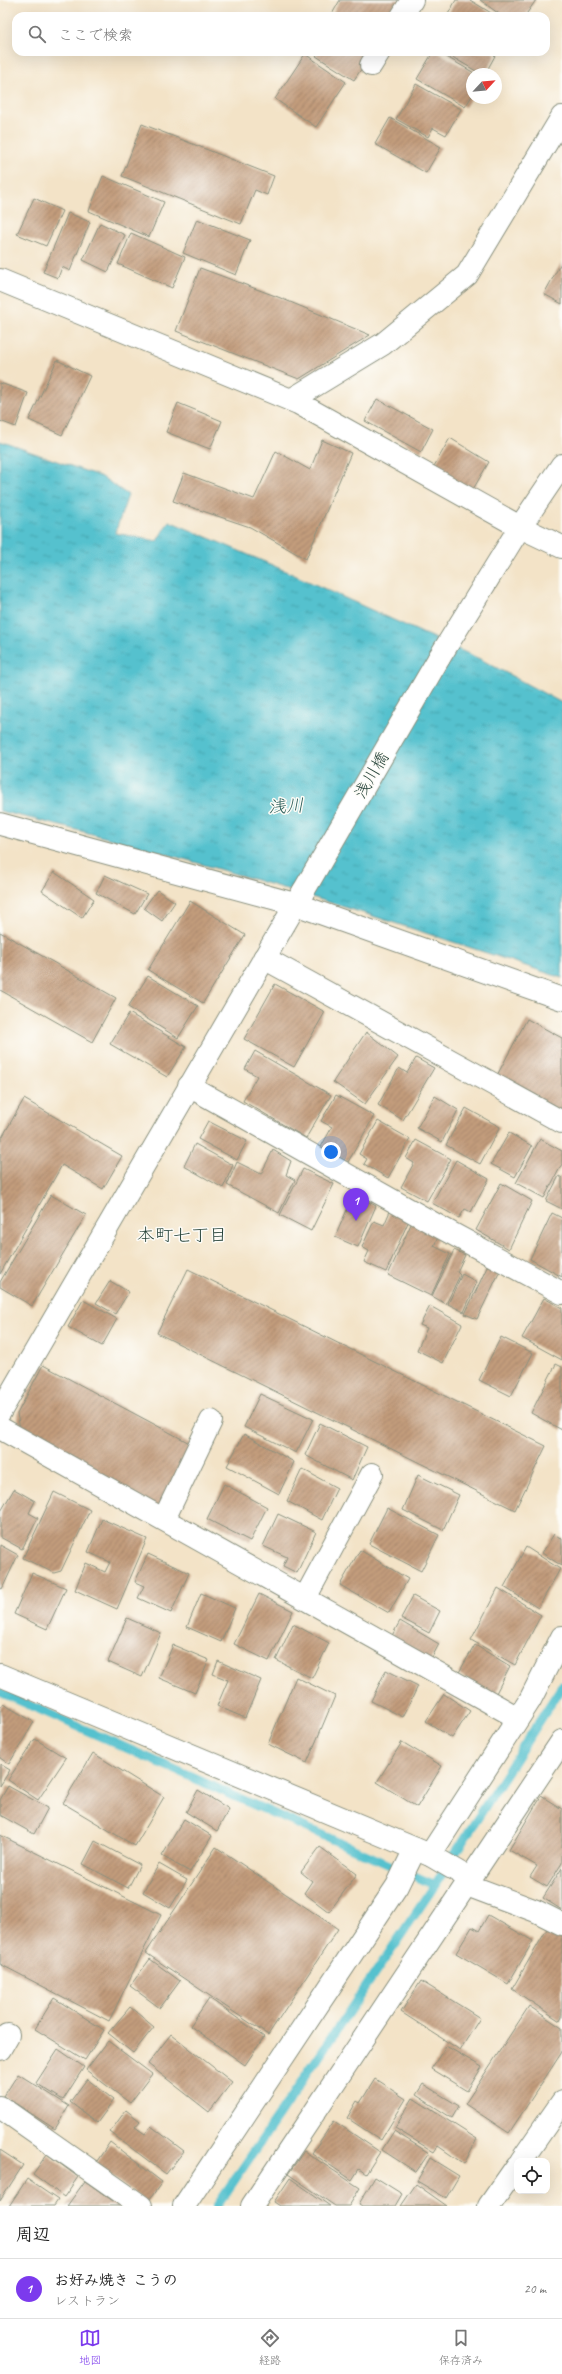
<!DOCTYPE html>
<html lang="ja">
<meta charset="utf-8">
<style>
:root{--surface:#fff;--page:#f2f2f2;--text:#222;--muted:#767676;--line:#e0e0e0;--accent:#7c3aed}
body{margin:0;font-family:Caveat,"Klee One",sans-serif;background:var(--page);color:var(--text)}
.controls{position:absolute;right:12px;bottom:12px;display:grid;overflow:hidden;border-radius:8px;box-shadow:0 4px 16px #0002}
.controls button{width:36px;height:36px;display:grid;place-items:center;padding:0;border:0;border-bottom:1px solid var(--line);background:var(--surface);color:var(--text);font:20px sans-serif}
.compass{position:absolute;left:466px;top:68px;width:36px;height:36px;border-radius:50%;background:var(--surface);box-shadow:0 4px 16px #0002;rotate:64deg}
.you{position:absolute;left:331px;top:1152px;width:14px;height:14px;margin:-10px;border:3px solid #fff;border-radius:50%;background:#1a73e8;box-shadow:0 0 0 6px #1a73e833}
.badge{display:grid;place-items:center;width:26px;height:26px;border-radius:50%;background:var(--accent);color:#fff;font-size:13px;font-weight:700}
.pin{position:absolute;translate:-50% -33px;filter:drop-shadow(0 1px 2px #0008)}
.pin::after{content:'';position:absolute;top:21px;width:14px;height:12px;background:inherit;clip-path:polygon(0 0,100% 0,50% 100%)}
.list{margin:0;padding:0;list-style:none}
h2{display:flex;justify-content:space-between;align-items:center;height:52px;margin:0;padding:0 16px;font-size:17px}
h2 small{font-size:13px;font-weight:400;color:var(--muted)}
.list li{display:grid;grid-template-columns:26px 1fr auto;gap:12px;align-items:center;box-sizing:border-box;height:60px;padding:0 16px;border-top:1px solid var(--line)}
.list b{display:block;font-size:15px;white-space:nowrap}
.list p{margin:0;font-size:13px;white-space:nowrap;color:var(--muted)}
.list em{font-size:13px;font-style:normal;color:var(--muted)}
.icon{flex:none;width:22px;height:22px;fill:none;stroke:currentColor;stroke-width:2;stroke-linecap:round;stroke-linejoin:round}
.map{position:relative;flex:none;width:562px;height:2206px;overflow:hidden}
.search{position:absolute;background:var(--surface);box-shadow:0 4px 16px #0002;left:12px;right:12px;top:12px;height:44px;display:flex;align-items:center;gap:10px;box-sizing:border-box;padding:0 14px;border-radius:12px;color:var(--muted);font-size:15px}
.sheet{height:112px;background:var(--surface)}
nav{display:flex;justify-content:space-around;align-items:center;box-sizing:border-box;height:56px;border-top:1px solid var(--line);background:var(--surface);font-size:11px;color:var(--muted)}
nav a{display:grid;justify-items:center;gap:2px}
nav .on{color:var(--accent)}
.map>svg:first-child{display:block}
</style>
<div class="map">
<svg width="562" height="2206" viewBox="0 0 562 2206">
<defs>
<pattern id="water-ripples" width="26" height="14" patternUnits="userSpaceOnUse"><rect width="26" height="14" fill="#54c1ce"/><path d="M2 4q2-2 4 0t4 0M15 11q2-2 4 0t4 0" fill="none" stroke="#459ea8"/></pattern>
<pattern id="building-hatch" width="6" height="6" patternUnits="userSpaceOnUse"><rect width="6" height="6" fill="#c29c7c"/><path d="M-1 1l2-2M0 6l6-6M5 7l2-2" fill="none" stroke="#9d8066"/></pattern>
</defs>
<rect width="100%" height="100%" fill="#fdfcf7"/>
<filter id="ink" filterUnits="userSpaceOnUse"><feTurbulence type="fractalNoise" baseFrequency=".025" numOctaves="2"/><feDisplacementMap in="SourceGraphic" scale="8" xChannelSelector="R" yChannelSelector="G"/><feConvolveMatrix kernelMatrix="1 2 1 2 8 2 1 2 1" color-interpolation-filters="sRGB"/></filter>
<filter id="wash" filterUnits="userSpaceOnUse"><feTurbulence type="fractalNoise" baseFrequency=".012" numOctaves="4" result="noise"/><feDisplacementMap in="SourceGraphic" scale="16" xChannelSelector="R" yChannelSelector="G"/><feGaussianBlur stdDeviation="0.9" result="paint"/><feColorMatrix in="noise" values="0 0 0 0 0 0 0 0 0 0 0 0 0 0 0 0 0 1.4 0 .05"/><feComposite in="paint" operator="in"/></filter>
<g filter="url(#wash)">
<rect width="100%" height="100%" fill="#f3e3c7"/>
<path fill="url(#water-ripples)" stroke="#3a7f81" d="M0,441L102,477L128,495L115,533L157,541L169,521L272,565L482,660L562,703V978C377,916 190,856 0,811Z"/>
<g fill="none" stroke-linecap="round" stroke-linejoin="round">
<g stroke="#54c1ce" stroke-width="9">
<path d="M0,1692L435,1885"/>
<path d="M217,2206L435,1885L562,1686"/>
</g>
</g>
<g id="blocks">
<g fill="url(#building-hatch)">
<path d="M340,0H403L398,16H331Z"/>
<path d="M456,0H470L496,16H447Z"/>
<path d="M480,0H536L525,16H502Z"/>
<path d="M319,52H367L371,54L354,80L316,56Z"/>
<path d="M433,52H438L476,74H472V96L465,107L417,79Z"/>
<path d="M451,52H493L496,54L485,74H481L449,55Z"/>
<path d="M305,54L346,82L316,127L275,99Z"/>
<path d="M416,84L461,109L446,135L433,128L428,137L396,119Z"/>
<path d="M390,118L441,147L426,173L375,144Z"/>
<path d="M142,124L274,176L267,195L255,190L241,224L122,176Z"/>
<path d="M103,176L164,202L149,237L89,211Z"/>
<path d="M34,198L62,211L46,246L17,234Z"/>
<path d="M68,213L90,222L70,271L62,267L58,278L43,272Z"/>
<path d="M197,219L250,240L236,275L183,253Z"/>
<path d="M100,223L125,235L108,272L83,260Z"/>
<path d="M131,233L185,257L172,288L118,264Z"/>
<path d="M562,261V304L544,294Z"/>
<path d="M200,268L278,297L370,335L299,379L176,331Z"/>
<path d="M57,360L90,376L62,435L29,420Z"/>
<path d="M0,383L28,393L16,427L0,421Z"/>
<path d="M377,399L433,429L421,452L365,421Z"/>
<path d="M178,403L222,421L210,449L166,432Z"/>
<path d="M450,438L489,462L472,491L433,468Z"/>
<path d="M322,440L351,453L306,559L250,527L173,501L184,473L254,499L276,451L310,470Z"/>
<path d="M54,872L94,899L82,918L42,891Z"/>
<path d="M105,875L147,894L135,914L96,893Z"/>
<path d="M157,890L175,902L162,921L144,908Z"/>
<path d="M190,901L245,935L203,1003L148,970Z"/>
<path d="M0,932L116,998L92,1042L0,990Z"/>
<path d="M148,976L198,1006L178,1038L128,1007Z"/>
<path d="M275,984L325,1012L294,1067L244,1039Z"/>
<path d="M129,1013L186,1047L167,1077L110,1044Z"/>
<path d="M527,1019L562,1038V1118L494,1081Z"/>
<path d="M366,1032L398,1057L365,1104L333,1082Z"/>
<path d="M255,1051L331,1095L306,1138L243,1101L257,1076L245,1069Z"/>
<path d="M416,1058L434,1068L403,1120L378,1105L399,1068L407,1073Z"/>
<path d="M336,1095L374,1116L348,1162L321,1147L332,1127L321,1121Z"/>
<path d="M435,1096L458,1110L442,1142L417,1128Z"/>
<path d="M24,1099L122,1156L103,1189L62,1165L0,1274V1141Z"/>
<path d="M466,1108L500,1127L480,1164L446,1145Z"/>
<path d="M208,1121L247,1141L237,1160L198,1139Z"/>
<path d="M378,1121L410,1139L388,1178L364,1164L367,1159L359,1154Z"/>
<path d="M509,1133L532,1146L515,1177L491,1164Z"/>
<path d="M540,1139L562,1151V1164L544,1198L516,1183Z"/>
<path d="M416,1140L451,1159L427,1201L401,1187L414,1163L406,1158Z"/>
<path d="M195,1144L233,1165L223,1188L184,1166Z"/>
<path d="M273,1150L291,1161L286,1175L295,1180L279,1213L227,1185L237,1162L261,1174Z"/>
<path d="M456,1160L489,1179L471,1212L465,1209L459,1218L432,1203Z"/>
<path d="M303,1169L334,1184L311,1231L280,1215Z"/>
<path d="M559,1176L562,1178V1209L546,1201Z"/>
<path d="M501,1183L532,1201L509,1249L476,1230Z"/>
<path d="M354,1194L376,1206L358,1247L335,1237Z"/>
<path d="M51,1195L86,1215L32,1306L0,1287V1282Z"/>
<path d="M391,1209L410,1218L386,1272L364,1262L369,1251L362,1247L374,1221L384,1225Z"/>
<path d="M552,1213L562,1218V1277L530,1259Z"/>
<path d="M412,1222L438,1237L434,1246L450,1254L431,1296L388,1275Z"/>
<path d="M454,1250L465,1255L457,1272L460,1275L446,1304L432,1296Z"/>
<path d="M488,1265L500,1271L477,1319L465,1314Z"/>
<path d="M188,1269L546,1446L515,1510L157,1333Z"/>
<path d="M462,1274L477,1282L464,1312L448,1304Z"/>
<path d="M110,1281L129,1292L115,1314L96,1303Z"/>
<path d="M544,1298L562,1308V1360L522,1338Z"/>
<path d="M83,1300L117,1319L102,1346L68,1327Z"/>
<path d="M430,1306L462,1324L443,1363L417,1350L427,1328L420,1325Z"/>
<path d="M501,1337L533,1353L511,1396L479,1380Z"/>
<path d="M556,1364L562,1367V1430L531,1413Z"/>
<path d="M43,1365L197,1447L163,1510L21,1433L17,1414Z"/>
<path d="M260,1394L313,1419L296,1453L244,1427Z"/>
<path d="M320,1423L367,1447L352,1480L305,1455Z"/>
<path d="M244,1434L294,1462L279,1494L227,1466Z"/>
<path d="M302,1469L337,1488L322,1520L287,1501Z"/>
<path d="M418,1475L459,1495L443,1530L403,1510Z"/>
<path d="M224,1484L267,1507L250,1541L207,1519Z"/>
<path d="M14,1489L35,1501L29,1513L38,1518L22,1549L0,1537V1513Z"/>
<path d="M54,1492L90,1510L61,1571L54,1573L23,1558Z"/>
<path d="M387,1508L439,1535L421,1571L369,1544Z"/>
<path d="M278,1514L316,1532L297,1573L283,1566L287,1557L263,1546Z"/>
<path d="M102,1519L147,1539L117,1609L75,1590L86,1563L105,1572L110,1562L88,1552Z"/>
<path d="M554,1534L562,1539V1566L542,1553Z"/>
<path d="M0,1545L18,1555L2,1589L0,1588Z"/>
<path d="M526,1547L560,1569L538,1608L504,1587Z"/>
<path d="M360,1550L408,1579L389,1613L340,1585Z"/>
<path d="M148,1554L189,1573L171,1613L138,1598L144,1586L135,1582Z"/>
<path d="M32,1573L66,1588L47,1629L14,1614Z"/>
<path d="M498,1588L541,1615L515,1665L471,1640Z"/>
<path d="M201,1593L235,1608L221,1642L187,1627Z"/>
<path d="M259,1594L293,1611L269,1661L234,1644Z"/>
<path d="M413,1596L440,1611L429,1633L401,1618Z"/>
<path d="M127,1618L161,1633L142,1677L108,1662Z"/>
<path d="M400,1621L439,1644L429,1663L389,1641Z"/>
<path d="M293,1624L329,1643L312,1678L276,1660Z"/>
<path d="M173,1645L209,1660L195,1693L159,1678Z"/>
<path d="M475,1645L510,1666L495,1695L458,1674Z"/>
<path d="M218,1661L261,1680L245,1718L217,1706L228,1680L213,1674Z"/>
<path d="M386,1670L418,1686L403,1717L371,1701Z"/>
<path d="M296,1677L335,1696L307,1763L268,1744Z"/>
<path d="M444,1694L470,1711L452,1738L426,1721Z"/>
<path d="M3,1704L34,1722L9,1764L0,1758V1708Z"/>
<path d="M35,1739L66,1758L38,1800L8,1780Z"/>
<path d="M402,1742L442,1766L417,1807L377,1782Z"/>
<path d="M93,1753L164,1797L135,1846L63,1803Z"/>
<path d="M0,1764L10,1770L0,1786Z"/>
<path d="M8,1786L48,1808L34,1834L0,1815V1800Z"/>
<path d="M198,1790L229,1809L217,1831L186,1812Z"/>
<path d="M541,1796L562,1809V1863L547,1887L530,1877L537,1866L509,1850Z"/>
<path d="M184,1819L212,1836L190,1872L162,1856Z"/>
<path d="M0,1835L161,1915L109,2021L0,1964Z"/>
<path d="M95,1841L140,1865L128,1888L83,1864Z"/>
<path d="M216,1847L338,1929L268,2035L146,1953Z"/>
<path d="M320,1847L357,1874L329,1912L304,1893L312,1881L301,1872Z"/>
<path d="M159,1864L187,1880L170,1908L143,1892Z"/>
<path d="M562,1868V1910L543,1898Z"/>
<path d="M488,1915L533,1941L508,1984L456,1953L472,1927L479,1931Z"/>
<path d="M550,1924L562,1931V2017L560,2021L512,1989Z"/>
<path d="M150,1959L180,1981L160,2008L130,1986Z"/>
<path d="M421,1981L480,2018L460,2050L401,2012Z"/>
<path d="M54,1998L104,2030L85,2060L35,2029Z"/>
<path d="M209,1998L264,2037L245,2065L190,2026Z"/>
<path d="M529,2006L562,2028V2052L509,2133L465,2104Z"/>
<path d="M130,2007L154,2027L133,2053L108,2033Z"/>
<path d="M171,2034L232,2082L209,2112L148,2064Z"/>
<path d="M108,2041L152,2074L130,2103L86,2070Z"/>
<path d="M446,2046L482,2067L467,2091L431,2069Z"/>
<path d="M58,2049L84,2067L63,2100L36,2083Z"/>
<path d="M18,2074L69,2106L55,2129L4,2096Z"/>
<path d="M87,2079L114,2100L97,2123L70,2102Z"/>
<path d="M375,2079L406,2099L381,2140L347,2118L357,2101L360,2103Z"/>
<path d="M423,2084L459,2106L452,2118L416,2095Z"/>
<path d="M413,2098L477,2139L464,2164L438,2146L434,2152L395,2128Z"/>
<path d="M126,2110L140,2121L135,2127L145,2134L151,2126L184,2151L166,2174L110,2132Z"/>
<path d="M334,2121L380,2152L366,2174L359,2169L352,2180L312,2153Z"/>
<path d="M394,2131L429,2153L416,2172L382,2150Z"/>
<path d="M110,2142L162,2182L147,2203L95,2164Z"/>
<path d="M0,2150L23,2165L0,2201Z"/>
<path d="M304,2151L360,2188L349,2206H335L288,2174Z"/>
<path d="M47,2154L78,2177L64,2197L33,2174Z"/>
<path d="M430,2158L459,2176L446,2198L417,2181Z"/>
<path d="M375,2177L402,2194L395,2206H362L359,2204Z"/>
<path d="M290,2178L330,2206H280L274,2202Z"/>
<path d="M27,2179L58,2200L54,2206H9Z"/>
<path d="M85,2181L120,2206H67Z"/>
<path d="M416,2184L447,2206H401Z"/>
</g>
</g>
</g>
<g filter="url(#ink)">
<use href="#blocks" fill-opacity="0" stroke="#89907e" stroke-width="1"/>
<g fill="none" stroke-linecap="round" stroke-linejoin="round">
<defs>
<g id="minor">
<path d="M402,16L412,0"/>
<path d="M371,65L379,52"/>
<path d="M0,280L298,403L520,527L562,547"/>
<path d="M291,400L383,344L467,275L562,117"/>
<path d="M0,824L295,904L562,999"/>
<path d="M303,892L439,658"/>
<path d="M264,958L562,1122"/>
<path d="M189,1086L438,1226L562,1293"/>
<path d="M0,1428L518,1718"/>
<path d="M164,1519L211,1421"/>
<path d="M305,1598L372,1474"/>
<path d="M0,1675L430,1855L471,1879"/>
<path d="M430,1855L530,1700L562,1637"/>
<path d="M467,1885L536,1911L562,1924"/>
<path d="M0,2049L8,2035"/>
<path d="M0,2107L141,2206"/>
<path d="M521,2161L562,2102"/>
<path d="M184,2206L397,1886L415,1849"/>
<path d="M252,2206L562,1741"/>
<path d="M489,2206L517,2166"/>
</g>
<g id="tertiary">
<path d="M439,658L520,527L562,465"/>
<path d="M0,1412L303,892"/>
</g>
</defs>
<use href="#minor" stroke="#89907e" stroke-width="24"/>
<use href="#tertiary" stroke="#89907e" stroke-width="24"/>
<use href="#minor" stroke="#fff" stroke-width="22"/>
<use href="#tertiary" stroke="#fff" stroke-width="22"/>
</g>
</g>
<g text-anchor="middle" stroke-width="3" stroke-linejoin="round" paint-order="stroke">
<g font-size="17" fill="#1f3d34" stroke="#fdfcf7">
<text transform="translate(371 775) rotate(-60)" y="6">浅川橋</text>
</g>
<g font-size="18" font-style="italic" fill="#2c5e5a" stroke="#fdfcf7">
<text transform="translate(286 806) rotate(-3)" y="6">浅川</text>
</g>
<g font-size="18" fill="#1f3d34" stroke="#fdfcf7">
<text x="182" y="1241">本町七丁目</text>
</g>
</g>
</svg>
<div class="controls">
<button><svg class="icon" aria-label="locate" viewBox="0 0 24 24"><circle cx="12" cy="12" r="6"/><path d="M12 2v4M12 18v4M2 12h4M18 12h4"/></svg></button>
</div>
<svg class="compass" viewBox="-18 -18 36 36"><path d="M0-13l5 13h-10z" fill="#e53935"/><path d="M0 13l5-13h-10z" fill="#767676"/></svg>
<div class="you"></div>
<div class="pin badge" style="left:356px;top:1221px">1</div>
<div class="search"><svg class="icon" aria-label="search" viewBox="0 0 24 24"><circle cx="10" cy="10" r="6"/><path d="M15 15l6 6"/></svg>ここで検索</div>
</div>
<section class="sheet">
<h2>周辺<small></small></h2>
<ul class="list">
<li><span class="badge">1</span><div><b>お好み焼き こうの</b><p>レストラン</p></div><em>20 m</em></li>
</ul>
</section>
<nav>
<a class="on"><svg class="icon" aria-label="map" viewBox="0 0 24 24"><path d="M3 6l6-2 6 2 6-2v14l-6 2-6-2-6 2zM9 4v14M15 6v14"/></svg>地図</a>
<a><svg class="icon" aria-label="directions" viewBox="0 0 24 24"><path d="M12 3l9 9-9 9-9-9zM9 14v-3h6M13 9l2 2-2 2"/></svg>経路</a>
<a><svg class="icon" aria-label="saved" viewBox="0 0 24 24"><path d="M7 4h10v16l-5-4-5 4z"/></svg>保存済み</a>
</nav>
